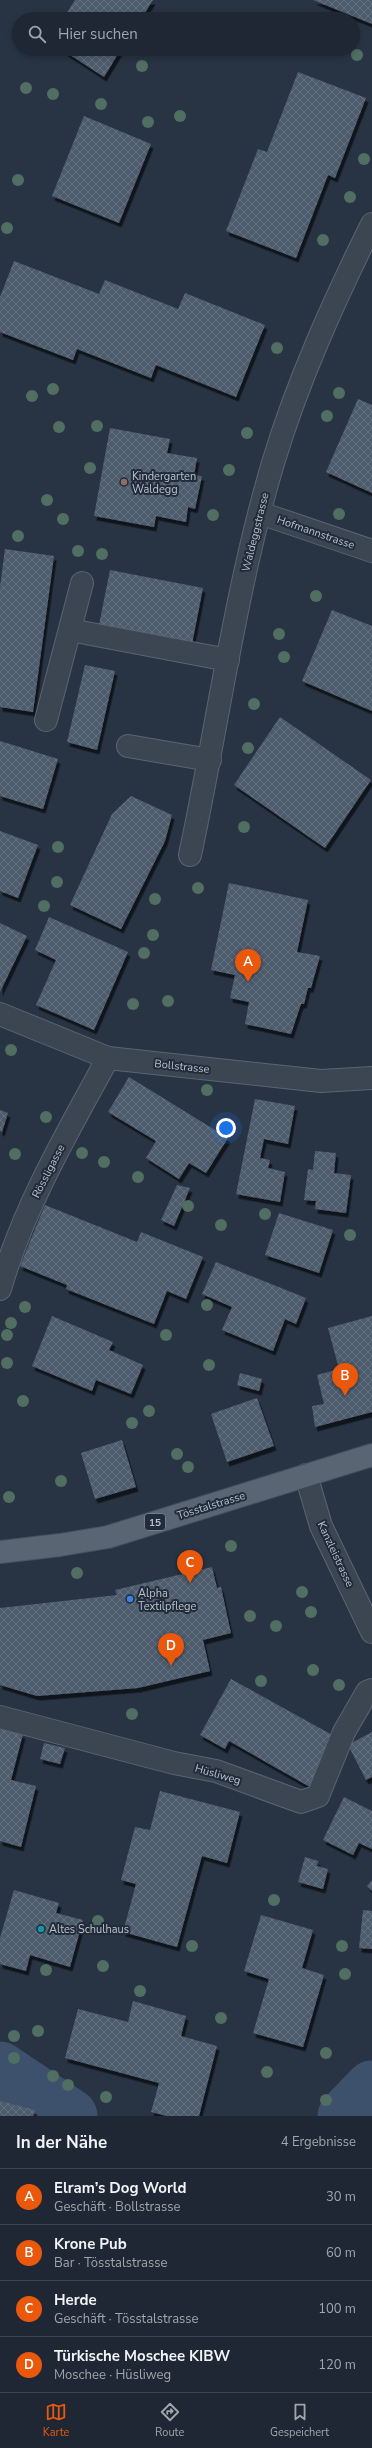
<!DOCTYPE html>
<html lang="de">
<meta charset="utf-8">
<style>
:root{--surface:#1e2733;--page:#262f3b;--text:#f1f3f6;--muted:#a1a5ac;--line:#3c444e;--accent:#ea580c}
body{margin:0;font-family:"Nunito Sans",sans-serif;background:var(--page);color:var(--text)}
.you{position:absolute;left:226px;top:1128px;width:14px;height:14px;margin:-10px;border:3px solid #fff;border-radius:50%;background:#1a73e8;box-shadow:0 0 0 6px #1a73e833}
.badge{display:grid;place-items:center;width:26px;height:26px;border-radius:50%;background:var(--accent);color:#fff;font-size:13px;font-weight:700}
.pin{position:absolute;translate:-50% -33px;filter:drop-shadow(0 1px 2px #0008)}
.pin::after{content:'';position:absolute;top:21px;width:14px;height:12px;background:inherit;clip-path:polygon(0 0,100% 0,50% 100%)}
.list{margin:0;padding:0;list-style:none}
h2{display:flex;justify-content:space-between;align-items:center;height:52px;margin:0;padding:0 16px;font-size:17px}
h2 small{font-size:13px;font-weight:400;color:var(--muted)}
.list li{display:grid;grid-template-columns:26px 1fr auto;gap:12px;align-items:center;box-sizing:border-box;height:56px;padding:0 16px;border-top:1px solid var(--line)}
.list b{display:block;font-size:15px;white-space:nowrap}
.list p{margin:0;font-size:13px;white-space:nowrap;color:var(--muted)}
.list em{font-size:13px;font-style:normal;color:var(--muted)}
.icon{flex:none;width:22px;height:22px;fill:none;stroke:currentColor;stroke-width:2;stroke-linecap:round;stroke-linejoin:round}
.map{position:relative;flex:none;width:372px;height:2116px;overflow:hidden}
.search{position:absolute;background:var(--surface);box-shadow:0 2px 6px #0003;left:12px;right:12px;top:12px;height:44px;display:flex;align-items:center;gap:10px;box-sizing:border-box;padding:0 14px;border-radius:22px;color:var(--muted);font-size:15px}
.sheet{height:276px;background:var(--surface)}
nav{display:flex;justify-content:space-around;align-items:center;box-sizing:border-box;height:56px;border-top:1px solid var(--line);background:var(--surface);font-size:11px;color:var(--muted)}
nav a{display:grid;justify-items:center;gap:2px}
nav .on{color:var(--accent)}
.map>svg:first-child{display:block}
</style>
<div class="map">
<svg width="372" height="2116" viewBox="0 0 372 2116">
<defs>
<pattern id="building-cross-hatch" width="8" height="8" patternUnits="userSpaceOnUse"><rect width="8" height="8" fill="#4e5b6d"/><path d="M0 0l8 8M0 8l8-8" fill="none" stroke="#657181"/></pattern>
<filter id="shadow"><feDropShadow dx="2.5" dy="4.5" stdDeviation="0" flood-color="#0009"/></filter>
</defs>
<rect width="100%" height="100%" fill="#283444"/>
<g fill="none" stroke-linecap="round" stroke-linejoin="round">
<g stroke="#3e516c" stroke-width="55">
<path d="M0,2069L70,2116"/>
<path d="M345,2116L372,2088"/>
</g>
</g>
<g fill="url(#building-cross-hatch)" filter="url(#shadow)">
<path d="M75,0H153L141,19H63Z"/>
<path d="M313,0H372V24Z"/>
<path d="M61,49H121L104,77Z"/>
<path d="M298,72L366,98L335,178L328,175L296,258L226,231L258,149L267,152Z"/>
<path d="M84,116L151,144L119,223L52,196Z"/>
<path d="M14,261L99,294L105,280L178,309L185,293L265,325L236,397L156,365L151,378L77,349L73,360L0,332V297Z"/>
<path d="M358,399L372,405V493L326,472Z"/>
<path d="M110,428L170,439L167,453L197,458L194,475L202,476L195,509L188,507L186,522L156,516L154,527L94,516Z"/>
<path d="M5,549L54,556L33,712L0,707V587Z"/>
<path d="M110,570L203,588L191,649L98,630Z"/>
<path d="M332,610L372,626V711L302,681Z"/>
<path d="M85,665L115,671L97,750L67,742Z"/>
<path d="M280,717L371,780L325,848L234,785Z"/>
<path d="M0,741L58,759L43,809L0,796Z"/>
<path d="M131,796L172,815L165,841L121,929L70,905L112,814Z"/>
<path d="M0,831L38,845L18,898L0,891Z"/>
<path d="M229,883L308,900L297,952L320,956L311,988H308L304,1004H301L291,1034L245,1024L249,1002L230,998L235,975L211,970Z"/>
<path d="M49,917L128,952L94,1030L36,1005L56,960L35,950Z"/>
<path d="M0,923L27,936L0,992Z"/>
<path d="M129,1077L228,1138L206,1173L189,1163L179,1179L146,1158L156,1141L108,1112Z"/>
<path d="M255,1099L295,1106L288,1144L264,1139L260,1158L270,1160L268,1168L285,1172L280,1202L236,1194Z"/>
<path d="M0,1110L8,1113L2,1132L0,1131Z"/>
<path d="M315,1151L336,1153L334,1173L351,1175L346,1213L315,1209L316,1201L304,1200L308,1169L313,1170Z"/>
<path d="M177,1185L190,1188L174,1226L161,1220Z"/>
<path d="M45,1205L137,1242L141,1232L203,1257L186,1299L167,1291L154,1324L66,1289L67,1285L20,1266Z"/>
<path d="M279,1213L333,1230L319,1273L265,1255Z"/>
<path d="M216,1262L306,1298L296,1324L285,1319L273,1351L222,1330L232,1307L202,1294Z"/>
<path d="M52,1316L113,1342L109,1350L143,1365L131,1394L96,1380L92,1391L32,1366Z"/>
<path d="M372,1316V1412L315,1427L312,1406L324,1404L317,1375L339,1369L328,1328Z"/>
<path d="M240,1373L262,1379L259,1391L237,1385Z"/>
<path d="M257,1398L274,1446L227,1462L211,1414Z"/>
<path d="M122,1440L136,1487L95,1499L81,1453Z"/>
<path d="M212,1567L217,1588L221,1587L231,1633L203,1640L210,1671L138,1688L37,1696L0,1685V1608L117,1595L115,1590Z"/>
<path d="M231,1679L334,1736L320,1762L323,1764L310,1787L229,1741L225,1749L200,1735Z"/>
<path d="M0,1728L23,1734L11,1780L36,1786L21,1847L0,1841Z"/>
<path d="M372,1732V1777L366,1780L348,1745Z"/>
<path d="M44,1743L65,1748L60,1764L40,1759Z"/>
<path d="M160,1791L240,1812L227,1863L202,1856L177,1947L123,1932L136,1884L121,1880L135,1827L150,1830Z"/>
<path d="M344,1797L372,1811V1849L359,1843L353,1855L323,1840Z"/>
<path d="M305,1857L318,1861L317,1866L328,1869L323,1889L298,1882Z"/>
<path d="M372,1880V1891L367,1886Z"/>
<path d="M14,1890L59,1903L56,1913L83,1920L70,1967L30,1955L26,1971L0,1964V1938Z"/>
<path d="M363,1910L372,1911V1949L359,1948Z"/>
<path d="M261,1915L313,1930L302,1968L324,1975L303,2047L253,2033L269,1979L244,1971Z"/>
<path d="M133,2001L186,2016L181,2036L217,2046L199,2116H167L151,2112L159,2083L65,2058L78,2009L128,2022Z"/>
<path d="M0,2101L35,2110L33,2116H0Z"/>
</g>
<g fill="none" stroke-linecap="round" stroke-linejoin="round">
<defs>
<g id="minor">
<path d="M260,513L372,551"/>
<path d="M70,630L228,660"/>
<path d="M46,720L82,583"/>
<path d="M128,746L210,760"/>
<path d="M190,855C218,724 235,591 273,463C298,380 334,301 372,224"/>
<path d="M0,1014L108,1058L321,1081L372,1078"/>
<path d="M0,1289C24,1206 67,1133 108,1058"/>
<path d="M306,1475L321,1526L372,1632"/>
<path d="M0,1717L174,1763L216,1771L301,1802L318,1796L344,1732L367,1692L372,1690"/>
</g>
<path id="major" d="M0,1552L60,1545L108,1537L372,1455"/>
</defs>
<use href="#minor" stroke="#5b6471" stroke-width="24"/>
<use href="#major" stroke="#464f5d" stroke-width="24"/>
<use href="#minor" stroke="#3c4653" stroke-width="22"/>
<use href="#major" stroke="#5a6573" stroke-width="22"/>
</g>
<g fill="#506e62">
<circle cx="357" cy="55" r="6"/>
<circle cx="142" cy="66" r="6"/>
<circle cx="26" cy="88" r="6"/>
<circle cx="53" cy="94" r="6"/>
<circle cx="101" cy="104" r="6"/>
<circle cx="180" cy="116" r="6"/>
<circle cx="148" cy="122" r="6"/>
<circle cx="364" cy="159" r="6"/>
<circle cx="18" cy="180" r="6"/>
<circle cx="350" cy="197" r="6"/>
<circle cx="7" cy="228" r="6"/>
<circle cx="323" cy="240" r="6"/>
<circle cx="277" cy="348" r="6"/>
<circle cx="53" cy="389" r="6"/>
<circle cx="339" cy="393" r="6"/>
<circle cx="32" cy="396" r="6"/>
<circle cx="327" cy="416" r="6"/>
<circle cx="97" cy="426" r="6"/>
<circle cx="59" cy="427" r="6"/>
<circle cx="247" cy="433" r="6"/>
<circle cx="90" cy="468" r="6"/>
<circle cx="229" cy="470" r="6"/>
<circle cx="47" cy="500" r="6"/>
<circle cx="339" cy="514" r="6"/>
<circle cx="213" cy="515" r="6"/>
<circle cx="63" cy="519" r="6"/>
<circle cx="18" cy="536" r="6"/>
<circle cx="78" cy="551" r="6"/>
<circle cx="102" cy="554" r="6"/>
<circle cx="316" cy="596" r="6"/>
<circle cx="279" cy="634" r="6"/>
<circle cx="284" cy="657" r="6"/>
<circle cx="254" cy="704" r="6"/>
<circle cx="248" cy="748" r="6"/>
<circle cx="244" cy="827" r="6"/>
<circle cx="58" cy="847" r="6"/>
<circle cx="57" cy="882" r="6"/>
<circle cx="198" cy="888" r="6"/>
<circle cx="155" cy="899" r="6"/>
<circle cx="44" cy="906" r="6"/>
<circle cx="153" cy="935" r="6"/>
<circle cx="144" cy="953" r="6"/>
<circle cx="168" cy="1001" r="6"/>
<circle cx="133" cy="1004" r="6"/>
<circle cx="11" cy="1050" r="6"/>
<circle cx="207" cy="1090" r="6"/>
<circle cx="46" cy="1117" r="6"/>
<circle cx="82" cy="1153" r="6"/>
<circle cx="15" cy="1154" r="6"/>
<circle cx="104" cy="1162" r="6"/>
<circle cx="138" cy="1177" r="6"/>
<circle cx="188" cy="1206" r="6"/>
<circle cx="265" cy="1214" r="6"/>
<circle cx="221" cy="1225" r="6"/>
<circle cx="350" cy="1235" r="6"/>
<circle cx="207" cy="1305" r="6"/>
<circle cx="25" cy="1307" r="6"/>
<circle cx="11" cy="1323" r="6"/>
<circle cx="7" cy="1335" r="6"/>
<circle cx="166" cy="1335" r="6"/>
<circle cx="7" cy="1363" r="6"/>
<circle cx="209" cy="1365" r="6"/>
<circle cx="23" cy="1401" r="6"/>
<circle cx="149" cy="1411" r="6"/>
<circle cx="132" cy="1423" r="6"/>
<circle cx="177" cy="1454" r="6"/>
<circle cx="188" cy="1467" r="6"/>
<circle cx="61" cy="1481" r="6"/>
<circle cx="9" cy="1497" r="6"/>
<circle cx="231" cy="1546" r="6"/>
<circle cx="77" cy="1573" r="6"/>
<circle cx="302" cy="1592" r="6"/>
<circle cx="311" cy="1612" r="6"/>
<circle cx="250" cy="1616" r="6"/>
<circle cx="276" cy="1626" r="6"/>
<circle cx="313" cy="1670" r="6"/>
<circle cx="261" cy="1681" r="6"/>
<circle cx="339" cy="1685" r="6"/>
<circle cx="132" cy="1714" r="6"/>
<circle cx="274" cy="1900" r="6"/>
<circle cx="98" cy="1921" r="6"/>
<circle cx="192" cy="1946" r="6"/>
<circle cx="342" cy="1946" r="6"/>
<circle cx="103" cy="1966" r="6"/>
<circle cx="46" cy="1970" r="6"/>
<circle cx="345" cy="1974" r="6"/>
<circle cx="140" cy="1991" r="6"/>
<circle cx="221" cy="2018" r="6"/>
<circle cx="38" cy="2031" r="6"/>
<circle cx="14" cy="2036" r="6"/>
<circle cx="326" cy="2053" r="6"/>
<circle cx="14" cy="2058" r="6"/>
<circle cx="267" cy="2072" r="6"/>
<circle cx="53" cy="2076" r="6"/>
<circle cx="68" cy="2085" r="6"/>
<circle cx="106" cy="2097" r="6"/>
<circle cx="326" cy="2100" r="6"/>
</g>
<circle fill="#8d6e63" stroke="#212b39" stroke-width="1.5" cx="124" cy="482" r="4"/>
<circle fill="#3f7fe0" stroke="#212b39" stroke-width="1.5" cx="130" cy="1599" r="4"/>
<circle fill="#0f9aa8" stroke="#212b39" stroke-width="1.5" cx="41" cy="1929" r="4"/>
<g text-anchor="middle" stroke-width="4" stroke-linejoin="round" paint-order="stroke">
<rect fill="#212b39" stroke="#8c94a1" stroke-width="1" x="145" y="1514" width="20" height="16" rx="3"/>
<g font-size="10" font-weight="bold" fill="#bac1cd">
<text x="155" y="1526">15</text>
</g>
<g font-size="11" fill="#bac1cd" stroke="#212b39" text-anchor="start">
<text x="132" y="480">Kindergarten<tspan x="132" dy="13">Waldegg</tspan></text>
<text x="138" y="1597">Alpha<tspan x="138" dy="13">Textilpflege</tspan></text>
<text x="49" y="1933">Altes Schulhaus</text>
</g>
<g font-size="11" fill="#bac1cd" stroke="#212b39">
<text transform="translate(255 532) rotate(-76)" y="4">Waldeggstrasse</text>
<text transform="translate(316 532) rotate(19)" y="4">Hofmannstrasse</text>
<text transform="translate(182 1066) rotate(6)" y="4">Bollstrasse</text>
<text transform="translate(48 1171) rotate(-63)" y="4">Rössligasse</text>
<text transform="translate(211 1505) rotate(-17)" y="4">Tösstalstrasse</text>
<text transform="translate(336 1554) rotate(65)" y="4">Kanzleistrasse</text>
<text transform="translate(218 1774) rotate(16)" y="4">Hüsliweg</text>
</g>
</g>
</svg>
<div class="you"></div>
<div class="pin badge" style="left:248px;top:982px">A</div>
<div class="pin badge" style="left:345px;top:1396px">B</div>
<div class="pin badge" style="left:190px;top:1583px">C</div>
<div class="pin badge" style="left:171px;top:1666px">D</div>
<div class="search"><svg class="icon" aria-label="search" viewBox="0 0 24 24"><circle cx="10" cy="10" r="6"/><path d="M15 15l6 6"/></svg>Hier suchen</div>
</div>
<section class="sheet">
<h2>In der Nähe<small>4 Ergebnisse</small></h2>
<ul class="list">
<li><span class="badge">A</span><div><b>Elram’s Dog World</b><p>Geschäft · Bollstrasse</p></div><em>30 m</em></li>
<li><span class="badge">B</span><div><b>Krone Pub</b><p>Bar · Tösstalstrasse</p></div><em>60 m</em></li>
<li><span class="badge">C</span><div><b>Herde</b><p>Geschäft · Tösstalstrasse</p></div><em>100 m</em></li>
<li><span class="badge">D</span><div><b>Türkische Moschee KIBW</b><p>Moschee · Hüsliweg</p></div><em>120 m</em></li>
</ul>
</section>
<nav>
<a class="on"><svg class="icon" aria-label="map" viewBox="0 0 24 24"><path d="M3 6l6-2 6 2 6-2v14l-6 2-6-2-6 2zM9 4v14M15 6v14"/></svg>Karte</a>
<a><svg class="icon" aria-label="directions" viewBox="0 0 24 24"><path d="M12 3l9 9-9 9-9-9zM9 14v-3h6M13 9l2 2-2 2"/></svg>Route</a>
<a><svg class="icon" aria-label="saved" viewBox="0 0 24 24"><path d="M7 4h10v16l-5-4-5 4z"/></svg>Gespeichert</a>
</nav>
